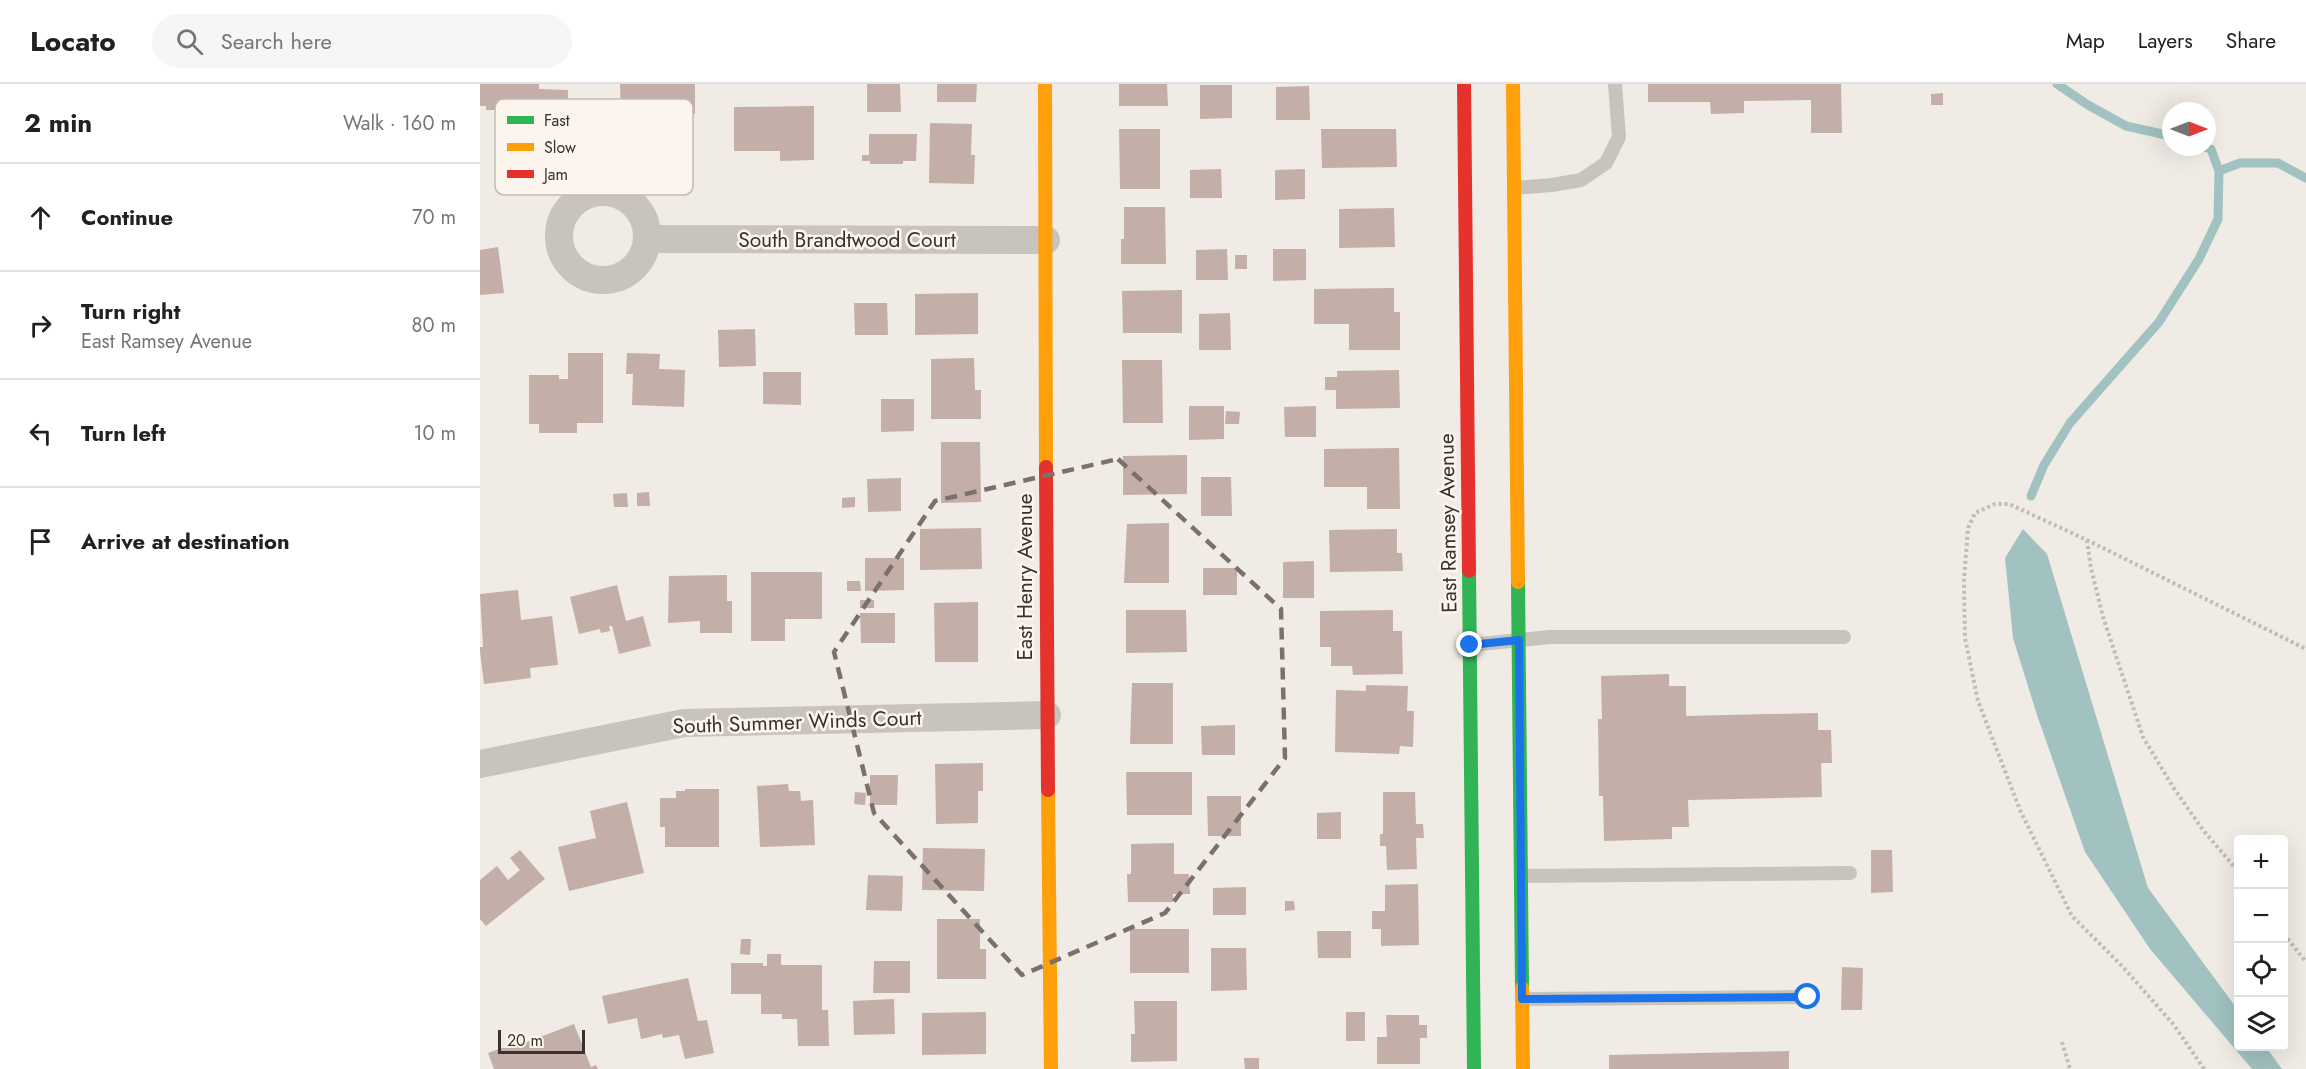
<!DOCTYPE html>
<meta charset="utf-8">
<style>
:root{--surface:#fff;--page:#f6f6f6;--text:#202124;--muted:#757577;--line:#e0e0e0}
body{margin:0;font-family:Jost,sans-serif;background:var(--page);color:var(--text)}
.controls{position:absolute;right:18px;bottom:18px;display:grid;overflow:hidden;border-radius:6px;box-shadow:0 6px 24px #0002}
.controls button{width:54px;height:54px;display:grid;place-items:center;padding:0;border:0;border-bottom:2px solid var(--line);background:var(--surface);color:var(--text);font:30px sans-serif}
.compass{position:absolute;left:1682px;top:18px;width:54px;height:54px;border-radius:50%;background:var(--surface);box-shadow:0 6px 24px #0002;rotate:90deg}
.scale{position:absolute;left:18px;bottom:15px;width:87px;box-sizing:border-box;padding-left:6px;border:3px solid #3b302b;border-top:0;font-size:16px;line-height:21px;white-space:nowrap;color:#3b302b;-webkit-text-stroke:4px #fbf5ee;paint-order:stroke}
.stop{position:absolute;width:18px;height:18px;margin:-14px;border:4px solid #1a73e8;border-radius:50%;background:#fff}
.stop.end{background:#1a73e8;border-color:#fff;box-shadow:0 2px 6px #0008}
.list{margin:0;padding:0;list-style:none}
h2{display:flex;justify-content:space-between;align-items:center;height:78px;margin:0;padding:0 24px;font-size:26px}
h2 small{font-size:20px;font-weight:400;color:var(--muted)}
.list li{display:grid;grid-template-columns:39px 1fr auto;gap:18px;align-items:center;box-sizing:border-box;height:108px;padding:0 24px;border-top:2px solid var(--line)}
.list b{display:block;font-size:22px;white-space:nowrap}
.list p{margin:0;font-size:20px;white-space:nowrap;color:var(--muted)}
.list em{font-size:20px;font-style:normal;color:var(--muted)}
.icon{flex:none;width:33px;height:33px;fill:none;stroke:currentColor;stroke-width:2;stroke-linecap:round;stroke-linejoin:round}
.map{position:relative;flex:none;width:1826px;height:985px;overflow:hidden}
header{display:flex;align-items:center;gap:36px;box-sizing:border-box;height:84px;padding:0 30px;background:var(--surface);border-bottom:2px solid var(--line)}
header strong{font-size:28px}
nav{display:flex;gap:33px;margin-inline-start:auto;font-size:21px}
.search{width:420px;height:54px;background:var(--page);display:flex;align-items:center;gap:15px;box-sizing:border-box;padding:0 21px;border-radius:33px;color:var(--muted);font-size:22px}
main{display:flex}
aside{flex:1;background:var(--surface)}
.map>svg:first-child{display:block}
</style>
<header>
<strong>Locato</strong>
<div class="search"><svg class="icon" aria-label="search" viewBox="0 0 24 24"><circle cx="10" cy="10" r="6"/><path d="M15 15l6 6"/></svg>Search here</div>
<nav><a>Map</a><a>Layers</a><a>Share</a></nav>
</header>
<main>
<aside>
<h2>2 min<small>Walk · 160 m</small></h2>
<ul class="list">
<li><svg class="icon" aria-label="ahead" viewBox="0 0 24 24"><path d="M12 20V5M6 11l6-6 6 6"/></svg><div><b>Continue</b></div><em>70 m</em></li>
<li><svg class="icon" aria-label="right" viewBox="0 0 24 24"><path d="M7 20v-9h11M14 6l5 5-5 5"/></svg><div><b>Turn right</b><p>East Ramsey Avenue</p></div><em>80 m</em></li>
<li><svg class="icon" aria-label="left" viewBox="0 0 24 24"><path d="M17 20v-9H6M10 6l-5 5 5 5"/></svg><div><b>Turn left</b></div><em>10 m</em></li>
<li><svg class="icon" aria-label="arrive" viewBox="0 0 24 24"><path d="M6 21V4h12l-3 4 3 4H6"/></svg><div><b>Arrive at destination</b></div></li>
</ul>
</aside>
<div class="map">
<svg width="1826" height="985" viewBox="0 0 1826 985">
<rect width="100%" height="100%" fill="#f0ebe5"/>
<path fill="#a1c2c1" d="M1543,445L1567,470L1668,804L1758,926V962L1786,963L1802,985H1772L1670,865L1605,768L1557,631L1533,554L1525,474Z"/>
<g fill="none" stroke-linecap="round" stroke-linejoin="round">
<g stroke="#a1c2c1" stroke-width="9">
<path d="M1577,0L1608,21L1646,42L1691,52"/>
<path d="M1739,87L1760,79H1798L1826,94"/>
<path d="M1551,412L1564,381L1590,339L1679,238L1719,175L1738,135L1739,87L1731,65L1724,63"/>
</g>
</g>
<g fill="#c3afa7">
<path d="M0,0H59V5L88,6L87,38L54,37V26H6V22H0Z"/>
<path d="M140,0H215V30H208V38H177V29H172V35H141Z"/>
<path d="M387,0H420L421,28H387Z"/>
<path d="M457,0H497L496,18H457Z"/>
<path d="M639,0H687L688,22H639Z"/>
<path d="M1168,0H1361L1362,49H1331V16L1264,17V29L1231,30L1230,18H1168Z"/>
<path d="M720,1H752V34L720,35Z"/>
<path d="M829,2L830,36H796V3Z"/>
<path d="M1463,9V21H1451V10Z"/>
<path d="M334,22V76L300,77V67H254V23Z"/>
<path d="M450,39L492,40L491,71H495L494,100L449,99Z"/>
<path d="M639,45H680V105H640Z"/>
<path d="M841,45H916L917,83L842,84Z"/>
<path d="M389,50H437L436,77H423V80H390V77H382V71H389Z"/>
<path d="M741,85L742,114H710V86Z"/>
<path d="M825,85V115L795,116V86Z"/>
<path d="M644,123H685L686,180H641V155H644Z"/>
<path d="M914,124L915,163L859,164V125Z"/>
<path d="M18,163L24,209L0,211V166Z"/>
<path d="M747,165L748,196H716V166Z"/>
<path d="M793,165H826V196L793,197Z"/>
<rect x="755" y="171" width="12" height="14"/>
<path d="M914,204V228H920V266H869V240H834V205Z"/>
<path d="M702,206V249H643L642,207Z"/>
<path d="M498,209V250L435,251V210Z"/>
<path d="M374,219H407L408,251H375Z"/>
<path d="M750,229L751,266H719V230Z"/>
<path d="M275,245L276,282L239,283L238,246Z"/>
<path d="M88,269H123V339H97V349H59V340H49V291H79V295H88Z"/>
<path d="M147,269L180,270L179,285L205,286L204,323L152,321L153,290H146Z"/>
<path d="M494,274L495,306H501V335H451V275Z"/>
<path d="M642,276H682L683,339H643Z"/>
<path d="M919,286L920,324L856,325V306H845V293H857V287Z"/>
<path d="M283,288H321V321L283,320Z"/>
<path d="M401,315H434V347L401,348Z"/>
<path d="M709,322H744V355L709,356Z"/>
<path d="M836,322V353H805L804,323Z"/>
<path d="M746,327L760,328L759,340H745Z"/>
<path d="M461,358H500L501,418L461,419Z"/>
<path d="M919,364L920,425H887V403H844V365Z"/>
<path d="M707,371V410L643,411V372Z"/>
<path d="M721,393H751L752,432H721Z"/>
<path d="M421,394V427L388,428L387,395Z"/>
<path d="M169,408L170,422H157V409Z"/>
<path d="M147,409L148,423H134L133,410Z"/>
<path d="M375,413V423L362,424V414Z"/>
<path d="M689,439V499H644L647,440Z"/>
<path d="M501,444L502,485L440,486V445Z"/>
<path d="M917,445V469H922L923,487L850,488L849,446Z"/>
<path d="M385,474H424V506L385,507Z"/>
<path d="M834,477V514H803V478Z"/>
<rect x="723" y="484" width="34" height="27"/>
<path d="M271,488H342V535H305V557H271Z"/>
<path d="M247,491V517H252V549H220V537L188,539L189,492Z"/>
<path d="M367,497H380L381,507H367Z"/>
<path d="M137,501L146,537L163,532L171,562L139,570L132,542H129L130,547L121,549L120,545L99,550L90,513Z"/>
<path d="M38,506L41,536L72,532L78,581L50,584L51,594L4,600L0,567V563H3L0,510Z"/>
<rect x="380" y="516" width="14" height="8"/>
<path d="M498,518V578H455L454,519Z"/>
<path d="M646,526H706L707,568L646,569Z"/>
<path d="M913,526V547H922L923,590L873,591L872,582H851V563H840V527Z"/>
<path d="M380,529H415V559H381Z"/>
<path d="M1189,590V602H1206V632L1338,629V646H1351L1352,679H1341L1342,713L1208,716L1209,743H1192V755L1124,757L1123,712H1119L1118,635H1122L1121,592Z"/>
<path d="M652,599H693V660H650Z"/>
<path d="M886,601L928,602L927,627H934L933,663L920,662L919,670L855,668L856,606L886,607Z"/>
<path d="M755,641V671H722L721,642Z"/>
<path d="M503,679V707H498V739L456,740L455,680Z"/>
<path d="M646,688H712V731H647Z"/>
<path d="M390,691H418L417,721H390Z"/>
<path d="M308,700L309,707H320L321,717L333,716L335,761L280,763L277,702Z"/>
<path d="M205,705H239V763H185V743H180V714H196V707H205Z"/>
<path d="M375,708L386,709L385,721L374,720Z"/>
<path d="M903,708H935L936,740H943L944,754H936L937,785L907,786L906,762H900V750H903Z"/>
<path d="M727,712H761V752H728Z"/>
<path d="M147,718L164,789L89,807L78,763L116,754L110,727Z"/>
<path d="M861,728V755H837V729Z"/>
<path d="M694,759V790H709L710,810H693V818H648L647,790H651V760Z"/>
<path d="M443,764L505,765L504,807L442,806Z"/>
<path d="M40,766L65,795L6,842L0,835V796L17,782L28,796L40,786L30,774Z"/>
<path d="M1391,766H1412L1413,808L1391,809Z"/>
<path d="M388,791L423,792L422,827L386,826Z"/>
<path d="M938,800L939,861L901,862V845H892V827H905V801Z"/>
<path d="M766,803V831H733V804Z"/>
<path d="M805,817H814L815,826L805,827Z"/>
<path d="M457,835H500V865H506V895H457Z"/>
<rect x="650" y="845" width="59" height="44"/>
<path d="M837,847H871V874H838Z"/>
<path d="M261,855H271L270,871L260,870Z"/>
<path d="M731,864H766L767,906L731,907Z"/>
<path d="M287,870H301V881H342V926H348L349,962H318L317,935H302V930H281V910H251V879H283V882H287Z"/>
<path d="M394,877H430V909H393Z"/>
<path d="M1362,883L1383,884L1382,926H1361Z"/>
<path d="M208,894L218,937L227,936L234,969L205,975L199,951L183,954L182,950L161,955L157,934L128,940L122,912Z"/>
<path d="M414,915L415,950L374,951L373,917Z"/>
<path d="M654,917H697V977L651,978V950H655Z"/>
<path d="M506,928V970L442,971V929Z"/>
<rect x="866" y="928" width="19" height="29"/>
<path d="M906,931H939V941H947V954H940V980H897V953H907Z"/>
<path d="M94,940L111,983L116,981L118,985H14L8,969L38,958L39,961Z"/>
<path d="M1309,967V985H1129V971Z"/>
<path d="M764,974H779V985H765Z"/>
</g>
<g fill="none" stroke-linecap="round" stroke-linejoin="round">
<g stroke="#c2bbb6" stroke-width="4" stroke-dasharray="3 3" stroke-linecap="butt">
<path d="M1607,456L1611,484L1623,533L1663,653L1693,703L1723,746L1758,787"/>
<path d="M1804,850L1826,878"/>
<path d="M1582,958L1590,985"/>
<path d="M1724,985L1694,941L1642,882L1592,832L1540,726L1498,617L1485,554L1484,496L1488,444L1495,429L1515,420H1529L1607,456L1826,565"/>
</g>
<g stroke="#c9c3be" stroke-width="14">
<path d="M1034,104L1072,101L1101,96L1126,79L1139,53L1135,0"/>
<path d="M990,561L1070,553H1364"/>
<path d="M1041,792L1370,789"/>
<path d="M1042,915L1328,913"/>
</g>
<g stroke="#c9c3be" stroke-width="28">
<circle cx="123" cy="152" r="44"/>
<path d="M168,155L566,156"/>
<path d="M0,680L204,639L567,631"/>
</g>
<g stroke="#30b455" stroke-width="14">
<path d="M989,487L994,985"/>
<path d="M1038,498L1042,904"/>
</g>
<g stroke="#ff9f0a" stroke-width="14">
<path d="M565,0L566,383"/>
<path d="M1033,0L1038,498"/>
<path d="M568,706L571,985"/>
<path d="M1042,904L1043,985"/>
</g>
<g stroke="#e5322d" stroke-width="14">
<path d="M984,0L989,487"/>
<path d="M566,383L568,706"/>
</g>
</g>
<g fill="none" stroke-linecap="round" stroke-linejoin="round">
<path stroke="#1a73e8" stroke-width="8" d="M990,561L1039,556L1042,915L1328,913"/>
</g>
<path fill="none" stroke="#7a716c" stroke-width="4.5" stroke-dasharray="12 8" stroke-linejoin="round" d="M638,375L801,525L805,674L685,829L542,891L394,729L354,568L455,417Z"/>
<g text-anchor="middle" stroke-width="5" stroke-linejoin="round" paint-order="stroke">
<g font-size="21" fill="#3b302b" stroke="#fbf5ee">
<text x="367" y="163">South Brandtwood Court</text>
<text transform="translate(968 439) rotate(-91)" y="7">East Ramsey Avenue</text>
<text transform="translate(545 493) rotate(-90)" y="7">East Henry Avenue</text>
<text transform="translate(317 638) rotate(-2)" y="7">South Summer Winds Court</text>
</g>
</g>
<rect x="15" y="15" width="198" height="96" rx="9" fill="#fbf5ee" stroke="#c1bab4" stroke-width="1.5"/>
<rect x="27" y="32" width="27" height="8" fill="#30b455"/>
<rect x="27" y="59" width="27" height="8" fill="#ff9f0a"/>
<rect x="27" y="86" width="27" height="8" fill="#e5322d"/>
<g font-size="16" fill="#3b302b">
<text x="64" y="42">Fast</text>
<text x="64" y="69">Slow</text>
<text x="64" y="96">Jam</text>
</g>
</svg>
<div class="controls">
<button>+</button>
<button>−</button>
<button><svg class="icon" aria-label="locate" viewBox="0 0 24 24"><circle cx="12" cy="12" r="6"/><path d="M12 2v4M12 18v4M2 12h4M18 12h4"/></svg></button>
<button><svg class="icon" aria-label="layers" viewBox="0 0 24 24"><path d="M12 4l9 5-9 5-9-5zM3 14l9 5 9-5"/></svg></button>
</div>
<svg class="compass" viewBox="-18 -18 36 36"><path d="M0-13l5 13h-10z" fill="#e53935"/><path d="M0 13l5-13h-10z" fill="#757577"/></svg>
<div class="scale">20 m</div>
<div class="stop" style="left:1328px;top:913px"></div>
<div class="stop end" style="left:990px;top:561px"></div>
</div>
</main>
